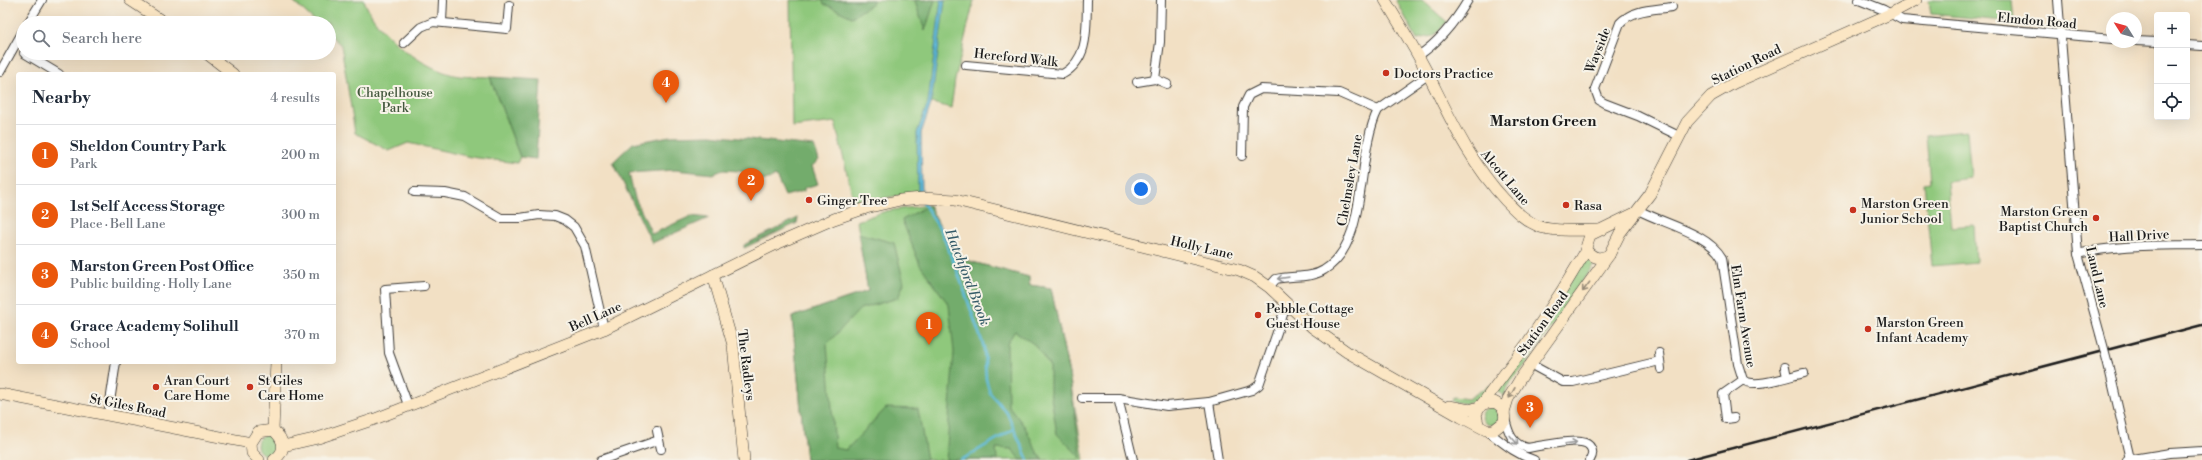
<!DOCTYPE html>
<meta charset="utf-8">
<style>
:root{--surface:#fff;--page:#f6f6f7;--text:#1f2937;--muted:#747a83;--line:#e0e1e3;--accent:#ea580c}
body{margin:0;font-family:"Libre Bodoni",serif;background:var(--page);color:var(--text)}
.controls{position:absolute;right:12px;top:12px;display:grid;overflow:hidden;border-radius:4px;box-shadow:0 4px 16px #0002}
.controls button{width:36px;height:36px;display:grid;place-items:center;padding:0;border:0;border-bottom:1px solid var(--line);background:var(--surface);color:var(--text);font:20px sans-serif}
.compass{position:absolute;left:2106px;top:12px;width:36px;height:36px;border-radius:50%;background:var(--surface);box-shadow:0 4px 16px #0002;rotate:307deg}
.you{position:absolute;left:1141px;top:189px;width:14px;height:14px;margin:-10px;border:3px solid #fff;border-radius:50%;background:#1a73e8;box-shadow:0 0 0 6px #1a73e833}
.badge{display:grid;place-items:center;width:26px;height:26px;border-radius:50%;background:var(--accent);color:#fff;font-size:13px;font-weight:700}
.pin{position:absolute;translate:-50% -33px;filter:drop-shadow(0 1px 2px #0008)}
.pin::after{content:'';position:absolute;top:21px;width:14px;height:12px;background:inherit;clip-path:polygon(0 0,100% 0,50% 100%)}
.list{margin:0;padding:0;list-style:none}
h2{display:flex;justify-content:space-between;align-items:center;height:52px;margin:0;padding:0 16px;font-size:17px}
h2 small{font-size:13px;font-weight:400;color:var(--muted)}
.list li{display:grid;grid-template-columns:26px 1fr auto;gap:12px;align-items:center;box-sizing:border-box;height:60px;padding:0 16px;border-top:1px solid var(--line)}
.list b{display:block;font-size:15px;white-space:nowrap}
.list p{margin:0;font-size:13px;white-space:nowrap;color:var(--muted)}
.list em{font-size:13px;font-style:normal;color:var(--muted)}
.icon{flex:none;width:22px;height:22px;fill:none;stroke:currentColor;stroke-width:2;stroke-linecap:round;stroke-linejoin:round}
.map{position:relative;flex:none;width:2202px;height:460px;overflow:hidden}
.search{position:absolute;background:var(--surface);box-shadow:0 4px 16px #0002;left:16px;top:16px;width:320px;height:44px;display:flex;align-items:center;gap:10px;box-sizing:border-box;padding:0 14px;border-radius:22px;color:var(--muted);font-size:15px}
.panel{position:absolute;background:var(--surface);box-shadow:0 4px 16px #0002;left:16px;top:72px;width:320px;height:292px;border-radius:4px}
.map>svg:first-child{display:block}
</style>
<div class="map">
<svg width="2202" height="460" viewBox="0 0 2202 460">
<rect width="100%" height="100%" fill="#f7f3e8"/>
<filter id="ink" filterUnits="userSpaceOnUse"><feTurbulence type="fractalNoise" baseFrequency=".025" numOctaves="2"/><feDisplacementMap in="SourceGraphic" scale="8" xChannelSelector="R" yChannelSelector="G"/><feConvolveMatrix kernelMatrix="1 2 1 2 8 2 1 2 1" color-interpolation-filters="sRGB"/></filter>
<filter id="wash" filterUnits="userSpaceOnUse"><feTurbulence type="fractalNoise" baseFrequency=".012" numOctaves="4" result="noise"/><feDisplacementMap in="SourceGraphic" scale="16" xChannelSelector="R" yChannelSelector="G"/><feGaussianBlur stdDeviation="0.9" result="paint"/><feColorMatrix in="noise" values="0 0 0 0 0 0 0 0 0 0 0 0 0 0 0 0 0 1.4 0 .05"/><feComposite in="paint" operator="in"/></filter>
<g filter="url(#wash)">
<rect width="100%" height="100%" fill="#f2e0c4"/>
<g fill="#8fc87c" stroke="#56724c">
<path d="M292,0H364C375,32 418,65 450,74C462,78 478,76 490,77L520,157L517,163L471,157L408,143L389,151L355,133L341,45L329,34V23H317Z"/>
<path d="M790,0H974L955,80L951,108L933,103L929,105L918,132L920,192L854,203L835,122L792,127Z"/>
<path d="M1396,0H1422L1447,22L1433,36L1417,39Z"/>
<path d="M1931,0H2012L2014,22L1931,14L1929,1Z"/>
<path d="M1967,131L1971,178L1947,181L1951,227L1974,225L1976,262L1932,266L1924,183L1930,182L1926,135Z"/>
<path d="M929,205L950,247L965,260L1029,277V285L1051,288L1069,374L1084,460H806L792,317L868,291L857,221L886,211Z"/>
<path d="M1585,257L1596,261L1527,363L1508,385L1504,396L1497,391Z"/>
<path d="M1490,385C1478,403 1473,406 1451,401L1453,397L1468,399Z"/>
<circle cx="1491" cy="416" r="9"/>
<circle cx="267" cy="445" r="10"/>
</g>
<g fill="#73ac6c" stroke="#486444">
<path d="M822,0H873L872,4L852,17L824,4Z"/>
<path d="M915,0H935L925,31L915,2Z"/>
<path d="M490,77L541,80L536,159L520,157Z"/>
<path d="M711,135L814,146L819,160L812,166L818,184L804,188V191L785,196L776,176L760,182L757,176L739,171L723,170L713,174L675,170L629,173L635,198L652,234L691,216L709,218L652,243L613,162L633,143L670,136Z"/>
<path d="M929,205L950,247L965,260L1029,277V285L1051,288L1069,374L1081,458L1057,434L1050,391V367L1035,345L1015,331L1007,343L1008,405L1025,427L1038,454L1043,460H1020L1012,449L996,448L997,460H946L954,352L949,305L920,265L902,220Z"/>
<path d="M798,218L797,223L744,248V245Z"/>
<path d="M858,233L894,243L904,283L898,298L860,309L827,344L835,448L846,450L886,408L918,409L927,460H806L792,317L868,291Z"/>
</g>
<path fill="#5ebbdc" stroke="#3d6c7c" d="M941,0H945L931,104L921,133L922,192H918L917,133L928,103Z"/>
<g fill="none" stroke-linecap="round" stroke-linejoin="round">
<g stroke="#5ebbdc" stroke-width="2.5">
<path d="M922,201L941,231L958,273L984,347L986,379L990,393L1007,413L1028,460"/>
<path d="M961,460L1014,429"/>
</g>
</g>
</g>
<g filter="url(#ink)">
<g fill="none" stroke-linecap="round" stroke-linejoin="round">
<defs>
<g id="street">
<path d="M1859,0L1884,10L1902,20L2112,39"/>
<path d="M2058,0L2078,254L2100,334"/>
<path d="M1672,7C1654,10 1633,9 1620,23L1595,89L1599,100L1604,103L1638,116L1679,136"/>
<path d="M442,22L443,0"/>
<path d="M28,23L42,0"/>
<path d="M2136,41L2157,42"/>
<path d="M404,43L421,27L433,22L507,29L509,5"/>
<path d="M2187,45L2202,46"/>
<path d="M24,53L59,74"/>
<path d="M1418,56C1439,42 1455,22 1468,0"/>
<path d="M966,65L1063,74C1090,58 1086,28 1087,0"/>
<path d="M0,72L23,31"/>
<path d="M1155,79L1160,42L1161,0"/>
<path d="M1137,82L1155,79L1167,84"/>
<path d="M1242,156L1243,107L1249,95L1261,89L1339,93L1378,110"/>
<path d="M414,192L445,193L465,197L501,218H520L539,215L555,216L565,220L574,227L585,246L604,329"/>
<path d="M1638,210C1664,224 1708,233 1722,258L1738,364L1743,380L1723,394L1726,419L1734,418"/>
<path d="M2078,254C2119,244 2161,246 2202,245"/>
<path d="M1269,287L1276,279C1292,275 1310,279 1324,270C1370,242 1355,156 1378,110L1428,75"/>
<path d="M1659,353L1661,369"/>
<path d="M1530,364L1563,382H1573L1660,361"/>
<path d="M2108,364L2130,459"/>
<path d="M1785,367L1787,377"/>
<path d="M1743,380C1755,389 1789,376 1804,373"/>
<path d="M1082,398H1118L1167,406L1209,402L1252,390L1259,385L1287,303"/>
<path d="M1118,398L1133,460"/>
<path d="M1209,402L1218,460"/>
<path d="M408,405L389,353L385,289L424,286"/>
<path d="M108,415L116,362"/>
<path d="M1505,418C1508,432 1512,445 1528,448C1538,446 1572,440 1581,442C1591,443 1595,452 1590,460"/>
<path d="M1486,430C1502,442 1515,454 1534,460"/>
<path d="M657,431L661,449"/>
<path d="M601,460L659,440"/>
<path d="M2127,460L2170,453L2202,451"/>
</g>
<g id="secondary">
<path d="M130,0L165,23"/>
<path d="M1385,0C1400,25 1416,50 1429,76C1452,122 1470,162 1505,200C1515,210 1524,220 1538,226C1551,232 1583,230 1598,230"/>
<path d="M206,53L233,74"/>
<path d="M1586,250C1593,258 1599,260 1609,255"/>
<path d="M713,275L733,345L744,460"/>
<path d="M0,394L251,443"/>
<path d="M1482,404L1528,342L1561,292L1584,254L1590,235L1633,214"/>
<path d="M1449,406L1470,410L1479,407"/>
<path d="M1504,412L1508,399L1520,379L1609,255L1620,233L1650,194L1687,122L1711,96L1734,83L1890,14L1916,0"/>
<path d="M273,430L276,362"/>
<path d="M283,446L318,438L375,419L604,329L774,245L834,219L866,208L900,200L923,198L955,200L1239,270L1255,277L1269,287L1312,327L1347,352L1461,417L1486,430H1494L1504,422C1506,412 1503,406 1494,402L1482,404L1476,414L1478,424"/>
<path d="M259,460L252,453L251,443L258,432L273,430C284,439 287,451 274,460"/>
</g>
</defs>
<use href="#street" stroke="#3c3935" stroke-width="10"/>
<use href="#secondary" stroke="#3c3935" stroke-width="12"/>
<use href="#street" stroke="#fff" stroke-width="8"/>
<use href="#secondary" stroke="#fbe6c4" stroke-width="11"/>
<path stroke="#1c1c1c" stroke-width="2.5" d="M1687,460L2202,325"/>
<defs>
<path id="street-bridge" d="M2100,334L2108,364"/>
</defs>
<use href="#street-bridge" stroke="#3c3935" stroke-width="10" stroke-linecap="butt"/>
<use href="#street-bridge" stroke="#fff" stroke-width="8"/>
</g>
<defs><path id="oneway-shaft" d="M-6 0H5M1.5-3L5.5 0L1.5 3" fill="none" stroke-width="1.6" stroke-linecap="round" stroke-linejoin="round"/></defs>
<g stroke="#999">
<use href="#oneway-shaft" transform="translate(1283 278) rotate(172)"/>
<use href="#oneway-shaft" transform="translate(1514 440) rotate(49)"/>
<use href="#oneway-shaft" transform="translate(1571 443) rotate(-8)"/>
</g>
<g stroke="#978b78">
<use href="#oneway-shaft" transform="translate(1586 287) rotate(127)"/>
<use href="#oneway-shaft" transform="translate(1512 393) rotate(119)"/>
</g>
</g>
<g fill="#c8321e" stroke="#f7f3e8" stroke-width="1.5">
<circle cx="1386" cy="73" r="4"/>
<circle cx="809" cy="200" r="4"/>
<circle cx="1566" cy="205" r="4"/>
<circle cx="1853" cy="210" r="4"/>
<circle cx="2096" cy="218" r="4"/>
<circle cx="1258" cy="315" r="4"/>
<circle cx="1868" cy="329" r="4"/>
<circle cx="156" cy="387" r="4"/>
<circle cx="250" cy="387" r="4"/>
</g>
<g text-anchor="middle" stroke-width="4" stroke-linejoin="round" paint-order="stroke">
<g font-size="13" fill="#1c1c1c" stroke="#f7f3e8">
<text transform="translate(2037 20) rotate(5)" y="5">Elmdon Road</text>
<text transform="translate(1597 50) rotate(-68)" y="5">Wayside</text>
<text transform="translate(1016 57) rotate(6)" y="5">Hereford Walk</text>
<text transform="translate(1746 64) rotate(-26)" y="5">Station Road</text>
<text transform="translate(1506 177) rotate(50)" y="5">Alcott Lane</text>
<text transform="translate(1349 180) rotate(-80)" y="5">Chelmsley Lane</text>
<text transform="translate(2139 235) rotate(-3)" y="5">Hall Drive</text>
<text transform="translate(1202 247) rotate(13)" y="5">Holly Lane</text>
<text transform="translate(2098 277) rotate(77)" y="5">Land Lane</text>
<text transform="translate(595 316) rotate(-24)" y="5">Bell Lane</text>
<text transform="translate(1744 316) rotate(81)" y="5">Elm Farm Avenue</text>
<text transform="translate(1542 323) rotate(-54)" y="5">Station Road</text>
<text transform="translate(747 365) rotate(83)" y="5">The Radleys</text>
<text transform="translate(128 405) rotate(11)" y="5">St Giles Road</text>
</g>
<g font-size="13" fill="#1c1c1c" stroke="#f7f3e8" text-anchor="start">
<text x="1394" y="78">Doctors Practice</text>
<text x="817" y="205">Ginger Tree</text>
<text x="1861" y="208">Marston Green<tspan x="1861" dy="15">Junior School</tspan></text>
<text x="1574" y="210">Rasa</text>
<text x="2088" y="216" text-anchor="end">Marston Green<tspan x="2088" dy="15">Baptist Church</tspan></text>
<text x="1266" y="313">Pebble Cottage<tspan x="1266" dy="15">Guest House</tspan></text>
<text x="1876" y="327">Marston Green<tspan x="1876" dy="15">Infant Academy</tspan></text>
<text x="164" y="385">Aran Court<tspan x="164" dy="15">Care Home</tspan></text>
<text x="258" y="385">St Giles<tspan x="258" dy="15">Care Home</tspan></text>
</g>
<g font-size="13" fill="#44583e" stroke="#f7f3e8">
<text x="395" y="97">Chapelhouse<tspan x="395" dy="15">Park</tspan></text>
</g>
<g font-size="14" font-style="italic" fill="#365c69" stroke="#f7f3e8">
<text transform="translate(968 277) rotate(69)" y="5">Hatchford Brook</text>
</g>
<g font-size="15" font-weight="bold" fill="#1c1c1c" stroke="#f7f3e8">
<text x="1543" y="126">Marston Green</text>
</g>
</g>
</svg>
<div class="controls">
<button>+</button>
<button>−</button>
<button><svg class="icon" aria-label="locate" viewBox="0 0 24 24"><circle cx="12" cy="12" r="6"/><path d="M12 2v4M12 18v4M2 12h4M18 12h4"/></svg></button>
</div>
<svg class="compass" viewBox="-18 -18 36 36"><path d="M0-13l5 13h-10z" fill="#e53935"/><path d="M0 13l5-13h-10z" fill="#747a83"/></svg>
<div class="you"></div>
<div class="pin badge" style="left:929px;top:345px">1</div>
<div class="pin badge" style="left:751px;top:201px">2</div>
<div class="pin badge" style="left:1530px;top:428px">3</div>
<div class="pin badge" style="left:666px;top:103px">4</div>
<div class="search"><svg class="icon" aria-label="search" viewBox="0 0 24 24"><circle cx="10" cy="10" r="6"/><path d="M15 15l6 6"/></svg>Search here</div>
<section class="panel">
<h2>Nearby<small>4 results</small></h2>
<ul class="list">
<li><span class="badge">1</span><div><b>Sheldon Country Park</b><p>Park</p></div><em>200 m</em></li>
<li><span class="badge">2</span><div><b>1st Self Access Storage</b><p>Place · Bell Lane</p></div><em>300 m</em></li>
<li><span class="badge">3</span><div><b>Marston Green Post Office</b><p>Public building · Holly Lane</p></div><em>350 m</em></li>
<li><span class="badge">4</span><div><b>Grace Academy Solihull</b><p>School</p></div><em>370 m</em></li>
</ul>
</section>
</div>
